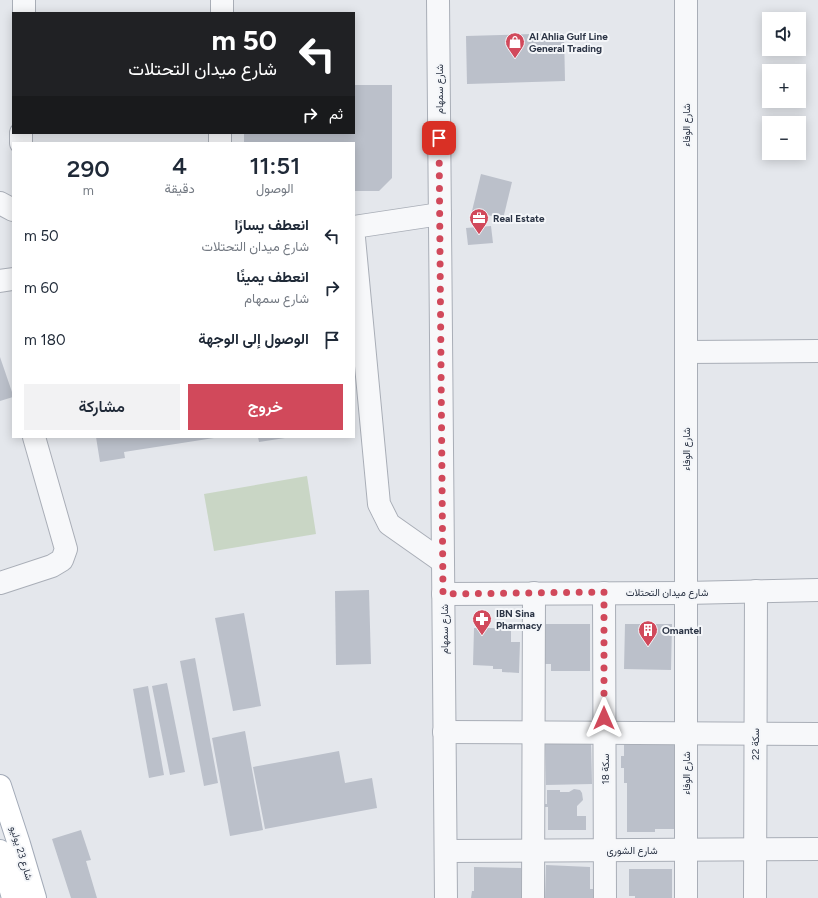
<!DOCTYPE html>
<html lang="ar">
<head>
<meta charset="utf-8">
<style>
  body { margin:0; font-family:Figtree,Vazirmatn,sans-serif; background:#f2f2f3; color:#1f2937; direction:rtl; height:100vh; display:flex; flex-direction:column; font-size:15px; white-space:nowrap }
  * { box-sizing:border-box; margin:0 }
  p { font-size:13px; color:#747a83 }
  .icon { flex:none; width:22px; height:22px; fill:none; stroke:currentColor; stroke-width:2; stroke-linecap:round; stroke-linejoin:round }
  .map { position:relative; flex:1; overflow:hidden; direction:ltr }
  .side { position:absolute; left:12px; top:142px; width:343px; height:296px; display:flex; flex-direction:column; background:#fff; border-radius:0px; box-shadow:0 2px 10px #0003; direction:rtl }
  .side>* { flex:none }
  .guide { position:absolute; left:12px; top:12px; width:343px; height:122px; border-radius:0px; box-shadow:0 2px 10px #0003; direction:rtl; background:#202124; color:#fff; overflow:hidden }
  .tools { position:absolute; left:762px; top:12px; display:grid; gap:8px }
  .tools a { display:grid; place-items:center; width:44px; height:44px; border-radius:0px; background:#fff; box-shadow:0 2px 10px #0003; font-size:20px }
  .pin { position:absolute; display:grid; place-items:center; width:34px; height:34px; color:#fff; margin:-17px; border-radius:8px; box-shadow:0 2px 6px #0006 }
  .me { position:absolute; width:44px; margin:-22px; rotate:0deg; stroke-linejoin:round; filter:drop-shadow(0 0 3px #0008) }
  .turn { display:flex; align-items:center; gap:14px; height:84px; padding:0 12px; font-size:18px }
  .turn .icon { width:52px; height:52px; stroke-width:2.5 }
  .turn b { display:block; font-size:28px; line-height:34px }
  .then { display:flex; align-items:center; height:38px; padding:0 12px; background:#0003; gap:8px; font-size:15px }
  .eta { display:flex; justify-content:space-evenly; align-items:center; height:68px; text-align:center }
  .eta b { font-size:24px; font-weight:600; line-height:28px }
  .action { display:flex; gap:8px; margin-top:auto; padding:8px 12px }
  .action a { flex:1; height:46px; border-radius:0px; background:#d1495b; color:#fff; font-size:16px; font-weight:600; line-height:46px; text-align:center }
  .action a+a { background:#f2f2f3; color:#1f2937 }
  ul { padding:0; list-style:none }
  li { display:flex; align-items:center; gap:12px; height:52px; padding:0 12px }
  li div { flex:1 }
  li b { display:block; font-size:15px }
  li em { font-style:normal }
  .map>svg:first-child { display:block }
  .green { fill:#c9d6c5 }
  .building { fill:#bbc0ca }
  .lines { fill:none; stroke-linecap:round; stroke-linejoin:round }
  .minor-casing { stroke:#a9aeb7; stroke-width:24 }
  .major-casing { stroke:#a3abb8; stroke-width:24 }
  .minor { stroke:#f7f8fa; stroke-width:22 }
  .major { stroke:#fff; stroke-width:22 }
  .route { stroke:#d1495b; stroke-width:7; stroke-dasharray:0 12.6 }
  .labels { text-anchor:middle; stroke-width:4; stroke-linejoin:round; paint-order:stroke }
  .poi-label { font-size:10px; font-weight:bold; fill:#2b3445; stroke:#f4f6f9; text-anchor:start }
  .street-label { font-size:10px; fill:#2b3445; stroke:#f4f6f9 }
</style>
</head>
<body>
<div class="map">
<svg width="818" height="898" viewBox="0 0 818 898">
  <rect width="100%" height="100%" fill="#e4e7ec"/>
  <polygon class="green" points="307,476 316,534 214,551 204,494"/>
  <g class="building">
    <polygon points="564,33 565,81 467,84 466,36"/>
    <polygon points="354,85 392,85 392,178 379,191 354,191 354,143 244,143 244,133 354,133"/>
    <polygon points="481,174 512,182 503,219 472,211"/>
    <polygon points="491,226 493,243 468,245 466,228"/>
    <polygon points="0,357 13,395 13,397 0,401"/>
    <polygon points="96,437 214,437 214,438 124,452 125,458 100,462"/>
    <polygon points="258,437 285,437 285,438 259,442"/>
    <polygon points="369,590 371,664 336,665 335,591"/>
    <polygon points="244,613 261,706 233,711 215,618"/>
    <polygon points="643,622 651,622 651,624 672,624 671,670 624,669 625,624 643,624"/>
    <polygon points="541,624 590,624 590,671 551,671 551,664 540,664"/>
    <polygon points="474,628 511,628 511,642 520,642 519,673 502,672 502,669 493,669 493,666 473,665"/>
    <polygon points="195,658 218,783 204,786 180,661"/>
    <polygon points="167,683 185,772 170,775 152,686"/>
    <polygon points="148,686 164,775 149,778 133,689"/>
    <polygon points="245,731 263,830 230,836 212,738"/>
    <polygon points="545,737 591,740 592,784 546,785"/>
    <polygon points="624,737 674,738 675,829 655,829 655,832 627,832 627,783 624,783 624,768 621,768 621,756 624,756"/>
    <polygon points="339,751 345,783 372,778 377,808 265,829 253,767"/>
    <polygon points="574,789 580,790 582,793 583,800 577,806 577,816 586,816 586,830 548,830 548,807 545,807 545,804 547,804 547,790 560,790 560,792 569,792"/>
    <polygon points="81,830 91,860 86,861 97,898 71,898 52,839"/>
    <polygon points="546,865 590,867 590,889 594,889 594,898 545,898"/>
    <polygon points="474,867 521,868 521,898 471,898 472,891 474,891"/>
    <polygon points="629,869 672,869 672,898 635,898 635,896 629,896"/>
  </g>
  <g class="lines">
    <defs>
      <g id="minor">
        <polyline points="438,0 446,898"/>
        <polyline points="686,0 686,898"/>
        <polyline points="24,13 24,0"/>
        <polyline points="222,13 222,0"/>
        <polyline points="21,143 21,133"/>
        <polyline points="220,143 220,133"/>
        <polyline points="0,203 13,210"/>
        <polyline points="354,227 440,214"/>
        <polyline points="354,238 379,504 389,524 443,562"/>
        <polyline points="0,281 13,279"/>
        <polyline points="686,352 818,351"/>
        <polyline points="0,583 52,566 62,560 66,549 34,437"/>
        <polyline points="604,593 605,898"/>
        <polyline points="443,594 686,593 818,590"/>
        <polyline points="444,732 818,734"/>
        <polyline points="446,851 818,849"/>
        <polyline points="533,898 534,593"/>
        <polyline points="755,898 756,591"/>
      </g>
      <g id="major">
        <polyline points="0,786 19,844 35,898"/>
        <polyline points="0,851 13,898"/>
      </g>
    </defs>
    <use href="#minor" class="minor-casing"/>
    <use href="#major" class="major-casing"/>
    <use href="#minor" class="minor"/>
    <use href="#major" class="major"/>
  </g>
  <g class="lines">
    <polyline class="route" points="439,138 443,594 604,592 604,718"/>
  </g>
  <defs>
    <symbol id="shop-pin" viewBox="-11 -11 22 30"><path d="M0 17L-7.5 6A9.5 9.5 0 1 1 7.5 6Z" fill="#d1495b" stroke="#f4f6f9"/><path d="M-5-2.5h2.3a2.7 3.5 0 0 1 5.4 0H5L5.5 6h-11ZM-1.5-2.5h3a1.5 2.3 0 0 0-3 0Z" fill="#fff"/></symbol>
    <symbol id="office-pin" viewBox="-11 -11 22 30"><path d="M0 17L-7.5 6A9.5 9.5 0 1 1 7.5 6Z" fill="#d1495b" stroke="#f4f6f9"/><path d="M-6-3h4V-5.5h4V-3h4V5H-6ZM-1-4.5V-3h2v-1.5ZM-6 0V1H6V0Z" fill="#fff"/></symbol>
    <symbol id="pharmacy-pin" viewBox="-11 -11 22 30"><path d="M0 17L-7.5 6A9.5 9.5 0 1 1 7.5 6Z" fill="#d1495b" stroke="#f4f6f9"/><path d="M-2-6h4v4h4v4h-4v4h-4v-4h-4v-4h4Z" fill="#fff"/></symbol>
    <symbol id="building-pin" viewBox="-11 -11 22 30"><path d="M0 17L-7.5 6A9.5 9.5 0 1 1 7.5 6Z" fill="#d1495b" stroke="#f4f6f9"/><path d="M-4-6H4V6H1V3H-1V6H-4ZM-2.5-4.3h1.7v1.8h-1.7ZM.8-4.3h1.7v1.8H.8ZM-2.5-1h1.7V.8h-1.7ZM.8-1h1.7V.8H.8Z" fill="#fff"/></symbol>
  </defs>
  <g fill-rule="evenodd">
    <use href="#shop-pin" x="504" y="31" width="22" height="30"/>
    <use href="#office-pin" x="468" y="207" width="22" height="30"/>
    <use href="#pharmacy-pin" x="471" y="608" width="22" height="30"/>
    <use href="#building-pin" x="637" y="619" width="22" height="30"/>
  </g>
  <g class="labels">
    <g class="poi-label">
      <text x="529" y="40">Al Ahlia Gulf Line<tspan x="529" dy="12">General Trading</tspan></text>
      <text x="493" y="222">Real Estate</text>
      <text x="496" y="617">IBN Sina<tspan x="496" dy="12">Pharmacy</tspan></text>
      <text x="662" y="634">Omantel</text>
    </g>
    <g class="street-label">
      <text transform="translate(439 89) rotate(-90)" y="4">شارع سمهام</text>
      <text transform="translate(686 125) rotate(-90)" y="4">شارع الوفاء</text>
      <text transform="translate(686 449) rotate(-90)" y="4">شارع الوفاء</text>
      <text x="667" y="596">شارع ميدان التحتلات</text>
      <text transform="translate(444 629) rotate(-90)" y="4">شارع سمهام</text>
      <text transform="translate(755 744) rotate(-90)" y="4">سكة 22</text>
      <text transform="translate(605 769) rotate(-90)" y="4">سكة 18</text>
      <text transform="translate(686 773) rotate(-90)" y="4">شارع الوفاء</text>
      <text x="632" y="854">شارع الشورى</text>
      <text transform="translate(22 853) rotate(73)" y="4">شارع 23 يوليو</text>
    </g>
  </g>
</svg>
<div class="tools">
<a><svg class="icon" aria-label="sound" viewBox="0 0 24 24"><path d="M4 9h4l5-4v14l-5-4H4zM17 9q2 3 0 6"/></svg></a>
<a>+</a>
<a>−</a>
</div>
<div class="pin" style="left:439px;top:138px;background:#d93025"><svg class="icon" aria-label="arrive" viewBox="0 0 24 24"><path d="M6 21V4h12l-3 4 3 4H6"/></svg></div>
<svg class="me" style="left:604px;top:718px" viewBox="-20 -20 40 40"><path d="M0-17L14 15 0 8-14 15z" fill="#d1495b" stroke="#fff" stroke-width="4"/></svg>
<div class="guide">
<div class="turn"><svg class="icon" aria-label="left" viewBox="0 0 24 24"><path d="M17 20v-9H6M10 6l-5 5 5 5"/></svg><div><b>50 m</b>شارع ميدان التحتلات</div></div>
<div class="then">ثم<svg class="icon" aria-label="right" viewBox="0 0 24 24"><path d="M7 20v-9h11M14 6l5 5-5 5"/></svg></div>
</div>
<section class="side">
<div class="eta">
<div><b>11:51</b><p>الوصول</p></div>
<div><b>4</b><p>دقيقة</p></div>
<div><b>290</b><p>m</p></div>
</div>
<ul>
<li><svg class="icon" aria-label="left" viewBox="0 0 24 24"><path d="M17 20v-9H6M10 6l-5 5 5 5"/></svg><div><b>انعطف يسارًا</b><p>شارع ميدان التحتلات</p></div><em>50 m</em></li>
<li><svg class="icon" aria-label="right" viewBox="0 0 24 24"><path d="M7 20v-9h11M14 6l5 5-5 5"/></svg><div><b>انعطف يمينًا</b><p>شارع سمهام</p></div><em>60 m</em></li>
<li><svg class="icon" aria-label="arrive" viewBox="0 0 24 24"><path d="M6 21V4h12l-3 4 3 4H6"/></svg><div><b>الوصول إلى الوجهة</b></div><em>180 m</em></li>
</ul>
<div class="action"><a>خروج</a><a>مشاركة</a></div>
</section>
</div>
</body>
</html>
